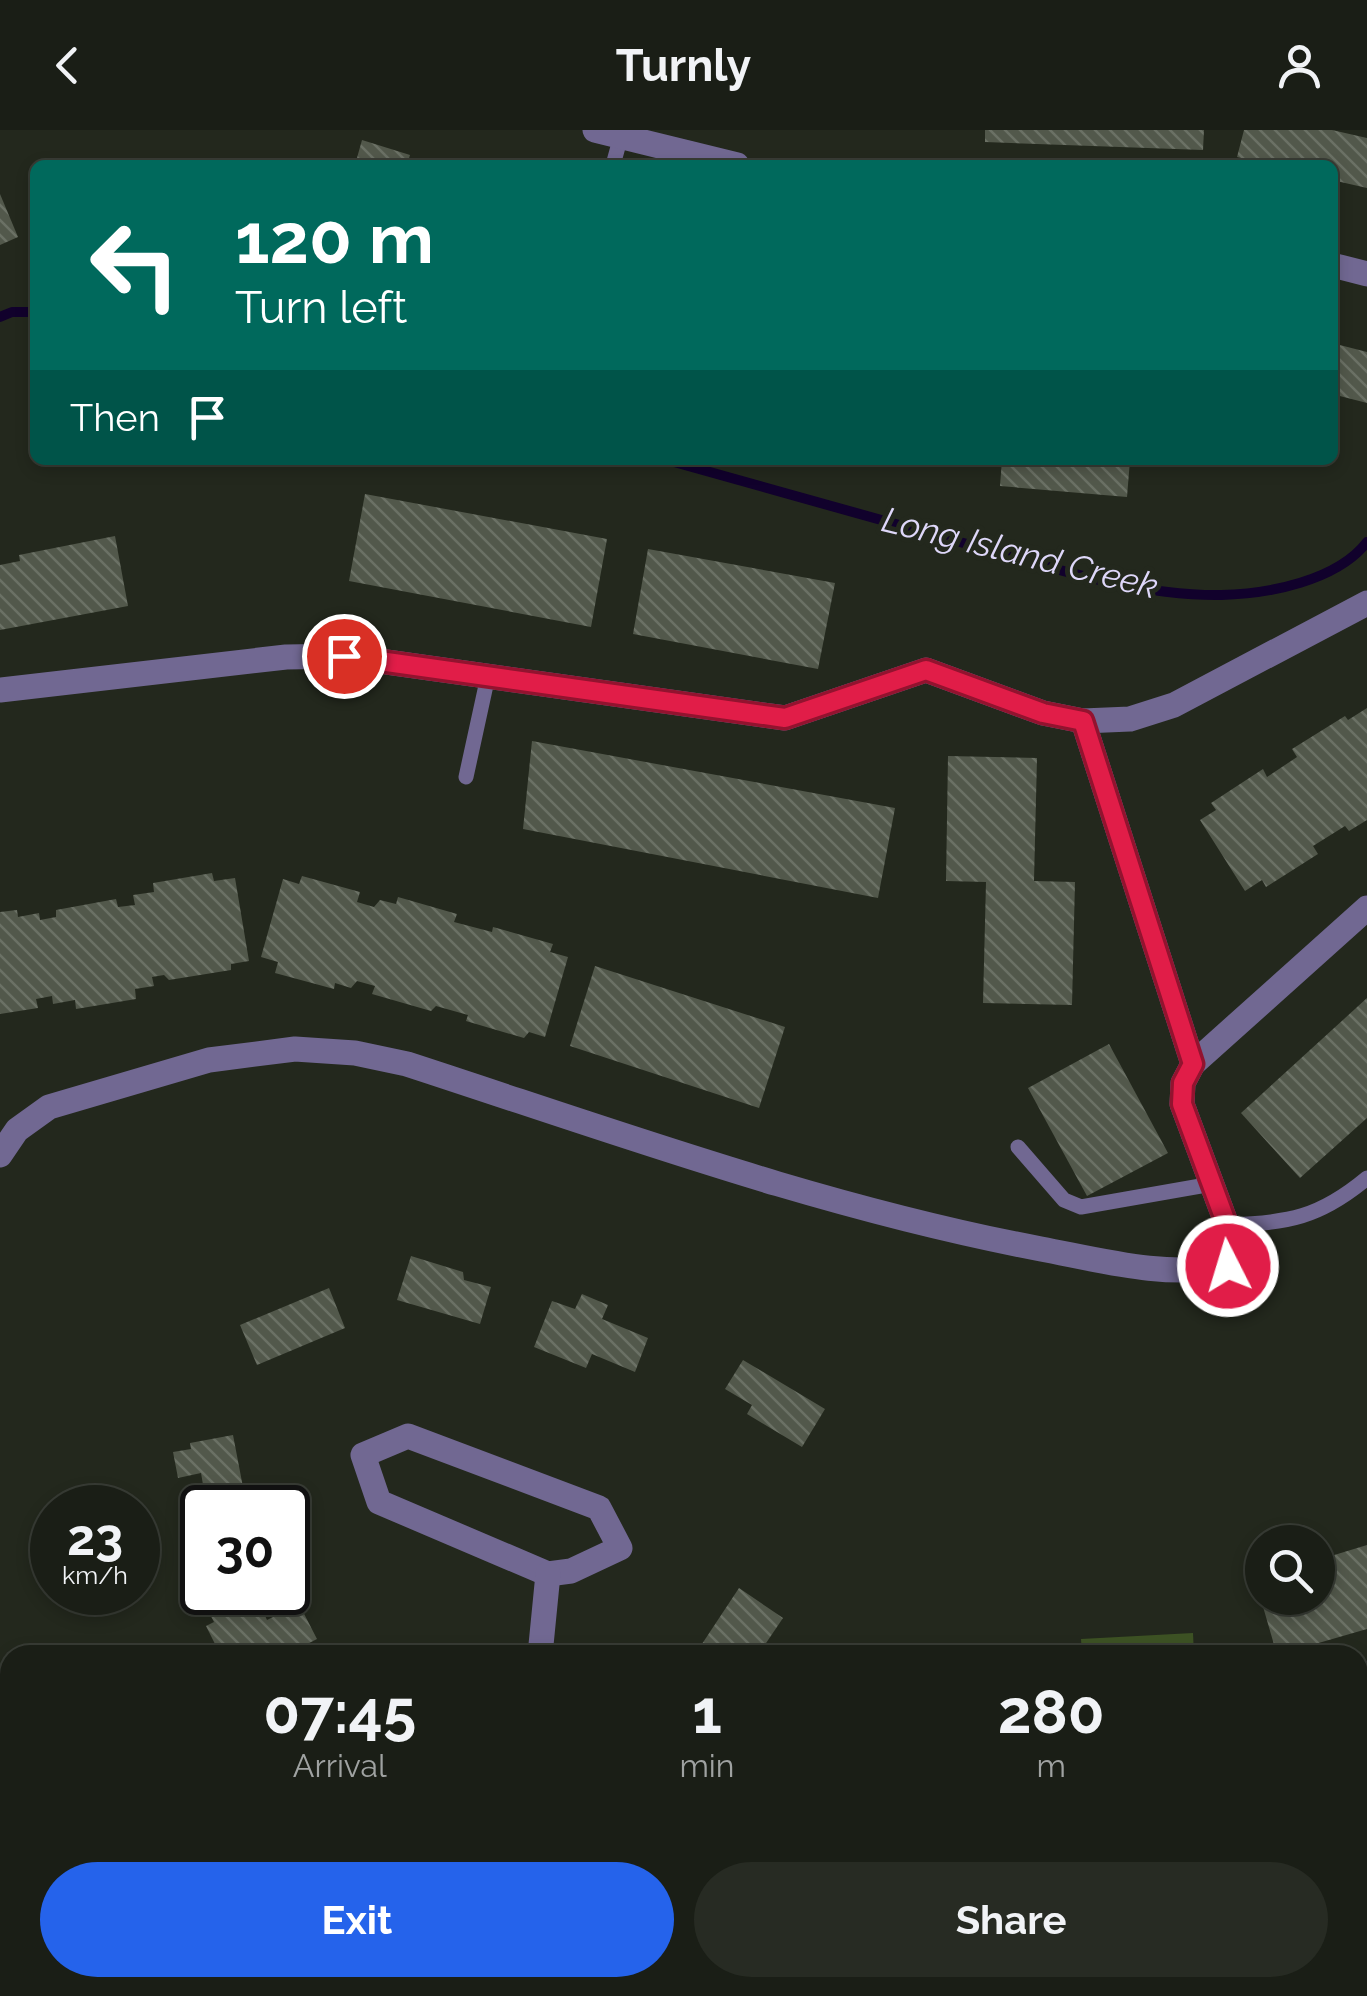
<!DOCTYPE html>
<html lang="en">
<head>
<meta charset="utf-8">
<style>
  body { margin:0; font-family:Raleway,sans-serif; background:#272b23; color:#f1f3f6; height:100vh; display:flex; flex-direction:column; font-size:38px; white-space:nowrap }
  * { box-sizing:border-box; margin:0 }
  p { font-size:32px; color:#9fa2a1 }
  .icon { flex:none; width:55px; height:55px; fill:none; stroke:currentColor; stroke-width:2; stroke-linecap:round; stroke-linejoin:round }
  .map { position:relative; flex:1; overflow:hidden }
  .drawer { position:absolute; left:0px; top:1515px; width:1368px; height:352px; display:flex; flex-direction:column; background:#1a1e16; border-radius:30px 30px 0 0; box-shadow:0 5px 15px #0003,0 0 0 2px #383c35 }
  .drawer>* { flex:none }
  .banner { position:absolute; left:30px; top:30px; width:1308px; height:305px; border-radius:15px; box-shadow:0 5px 15px #0003,0 0 0 2px #383c35; background:#00695c; color:#fff; overflow:hidden }
  .tools { position:absolute; left:1245px; top:1395px; display:grid; gap:20px }
  .tools a { display:grid; place-items:center; width:90px; height:90px; border-radius:50%; background:#1a1e16; box-shadow:0 5px 15px #0003,0 0 0 2px #383c35; font-size:50px }
  .speed { position:absolute; left:30px; top:1355px; display:flex; gap:20px; font-size:50px; font-weight:700; text-align:center }
  .speed>* { display:grid; place-content:center; width:130px; height:130px; border-radius:50%; background:#1a1e16; box-shadow:0 5px 15px #0003,0 0 0 2px #383c35; line-height:1 }
  .speed small { font-size:25px; font-weight:400 }
  .speed .limit { border:5px solid #111; border-radius:15px; background:#fff; color:#111 }
  .pin { position:absolute; display:grid; place-items:center; width:85px; height:85px; color:#fff; margin:-42px; border:5px solid #fff; border-radius:50%; box-shadow:0 2px 10px #0007 }
  .me { position:absolute; width:110px; margin:-55px; rotate:355deg; stroke-linejoin:round; filter:drop-shadow(0 0 8px #0008) }
  .turn { display:flex; align-items:center; gap:35px; height:210px; padding:0 40px; font-size:45px }
  .turn .icon { width:130px; height:130px; stroke-width:2.5 }
  .turn b { display:block; font-size:70px; line-height:85px }
  .then { display:flex; align-items:center; height:95px; padding:0 40px; background:#0003; gap:20px; font-size:38px }
  .eta { display:flex; justify-content:space-evenly; align-items:center; height:170px; text-align:center }
  .eta b { font-size:60px; font-weight:700; line-height:70px }
  .button { display:flex; gap:20px; margin-top:auto; padding:20px 40px }
  .button a { flex:1; height:115px; border-radius:60px; background:#2563eb; color:#fff; font-size:40px; font-weight:700; line-height:115px; text-align:center }
  .button a+a { background:#272b23; color:#f1f3f6 }
  header { display:flex; justify-content:space-between; align-items:center; height:130px; padding:0 40px; background:#1a1e16; font-size:45px; font-weight:700 }
  .map>svg:first-child { display:block }
  .garden { fill:#3d5224 }
  .lines { fill:none; stroke-linecap:round; stroke-linejoin:round }
  .stream { stroke:#11012c; stroke-width:10 }
  .building { fill:url(#building-back-hatch) }
  .lane { stroke:#716892; stroke-width:15 }
  .street { stroke:#716892; stroke-width:25 }
  .route-casing { stroke:#92132f; stroke-width:25 }
  .route { stroke:#e11d48; stroke-width:18 }
  .labels { text-anchor:middle; stroke-width:10; stroke-linejoin:round; paint-order:stroke }
  .water-label { font-size:35px; font-style:italic; fill:#ded7f9; stroke:#23281d }
</style>
</head>
<body>
<header><svg class="icon" aria-label="back" viewBox="0 0 24 24"><path d="M15 5l-7 7 7 7"/></svg>Turnly<svg class="icon" aria-label="person" viewBox="0 0 24 24"><circle cx="12" cy="8" r="4"/><path d="M4 21q1-7 8-7t8 7"/></svg></header>
<div class="map">
<svg width="1367" height="1866" viewBox="0 0 1367 1866">
  <defs>
    <pattern id="building-back-hatch" width="6" height="6" patternUnits="userSpaceOnUse" patternTransform="scale(2.5)"><rect width="6" height="6" fill="#52584b"/><path d="M-1 5l2 2M0 0l6 6M5-1l2 2" fill="none" stroke="#6b7165"/></pattern>
  </defs>
  <rect width="100%" height="100%" fill="#23281d"/>
  <polygon class="garden" points="1193,1503 1194,1525 1082,1525 1081,1509"/>
  <g class="lines">
    <g class="stream">
      <polyline points="0,187 12,182 35,182"/>
      <path d="M667 330C767 358 867 386 967 414 1048 437 1137 466 1221 465 1268 464 1337 451 1367 412"/>
    </g>
  </g>
  <g class="building">
    <polygon points="985,0 1204,0 1203,20 985,12"/>
    <polygon points="1244,0 1332,0 1367,8 1367,58 1332,50 1332,35 1270,35 1237,27"/>
    <polygon points="362,10 410,25 407,35 355,35"/>
    <polygon points="0,64 18,107 0,115"/>
    <polygon points="1332,213 1367,222 1367,273 1332,264"/>
    <polygon points="1002,330 1130,330 1127,367 1000,356"/>
    <polygon points="365,364 607,409 591,497 349,451"/>
    <polygon points="115,406 128,476 0,500 0,435 20,431 19,425"/>
    <polygon points="648,419 835,453 818,539 633,504"/>
    <polygon points="1367,578 1367,690 1349,701 1345,696 1313,716 1318,724 1266,757 1262,750 1245,761 1200,690 1216,680 1211,673 1263,639 1267,647 1297,627 1292,619 1345,586 1348,590"/>
    <polygon points="532,611 895,678 878,768 523,699"/>
    <polygon points="948,626 1037,628 1034,751 1075,752 1072,875 983,873 986,752 946,751"/>
    <polygon points="212,743 214,751 235,748 249,831 231,834 231,840 169,850 164,845 152,847 154,856 135,859 136,869 76,879 75,870 53,874 52,866 36,869 38,878 0,884 0,782 17,780 18,787 39,783 40,790 56,787 56,780 116,769 118,777 135,775 133,765 154,762 153,753"/>
    <polygon points="302,746 360,762 357,772 374,777 380,770 396,774 398,767 457,784 454,792 492,802 493,797 553,814 550,822 568,827 545,907 529,902 524,908 466,891 468,885 436,876 431,881 372,864 375,856 357,851 351,858 335,853 334,859 275,843 278,832 261,827 283,749 299,754"/>
    <polygon points="595,836 785,897 759,978 570,916"/>
    <polygon points="1367,868 1367,988 1300,1048 1241,983"/>
    <polygon points="1109,914 1168,1023 1087,1066 1028,958"/>
    <polygon points="411,1126 463,1142 464,1150 491,1157 480,1194 397,1170"/>
    <polygon points="329,1158 345,1198 257,1235 240,1195"/>
    <polygon points="582,1164 608,1175 602,1189 648,1208 635,1242 592,1224 586,1238 534,1217 552,1171 575,1179"/>
    <polygon points="743,1230 825,1279 802,1317 747,1284 752,1275 725,1259"/>
    <polygon points="233,1305 247,1378 207,1378 201,1343 178,1348 173,1322 191,1319 190,1313"/>
    <polygon points="1367,1415 1367,1499 1277,1525 1255,1449 1262,1447 1262,1468 1318,1468 1318,1430"/>
    <polygon points="202,1452 202,1462 254,1462 267,1490 299,1474 317,1509 286,1525 233,1525 229,1517 219,1522 206,1496 214,1492 195,1456"/>
    <polygon points="739,1458 783,1488 758,1525 705,1525 698,1520"/>
    <polygon points="1358,1702 1367,1702 1367,1773 1358,1772"/>
    <polygon points="0,1759 10,1773 10,1813 0,1820"/>
    <polygon points="13,1858 92,1858 100,1866 20,1866"/>
    <polygon points="405,1858 456,1858 458,1865 479,1858 481,1866 407,1866"/>
  </g>
  <g class="lines">
    <g class="lane">
      <polyline points="613,35 621,6"/>
      <polyline points="466,647 488,546"/>
      <polyline points="1018,1017 1064,1070 1081,1077 1212,1054"/>
      <path d="M1227 1095C1288 1093 1319 1088 1367 1048"/>
    </g>
    <g class="street">
      <polyline points="595,0 737,35"/>
      <polyline points="1332,135 1367,144"/>
      <polyline points="0,560 286,527 344,526 785,588 926,540 1043,583 1083,591 1130,589 1174,575 1367,473"/>
      <polyline points="1193,934 1367,778"/>
      <path d="M0 1025 17 1000 49 977 209 930 295 919 355 923 407 934C616 1002 824 1078 1041 1119 1104 1131 1165 1148 1228 1136L1227 1095 1182 974 1183 953 1193 934 1083 591"/>
      <polygon points="408,1306 599,1378 620,1418 571,1441 548,1444 379,1372 363,1325"/>
      <polyline points="540,1525 548,1444"/>
      <polyline points="1358,1547 1367,1544"/>
      <polyline points="1358,1587 1367,1595"/>
      <polyline points="1358,1829 1367,1829"/>
      <polyline points="602,1858 605,1866"/>
      <polyline points="1305,1866 1306,1858"/>
    </g>
  </g>
  <g class="lines">
    <defs>
      <polyline id="route" points="344,526 785,588 926,540 1043,583 1083,591 1193,934 1183,953 1182,974 1227,1095 1228,1136"/>
    </defs>
    <use href="#route" class="route-casing"/>
    <use href="#route" class="route"/>
  </g>
  <g class="labels">
    <g class="water-label">
      <text transform="translate(1020 423) rotate(14)" y="12">Long Island Creek</text>
    </g>
  </g>
</svg>
<div class="tools">
<a><svg class="icon" aria-label="search" viewBox="0 0 24 24"><circle cx="10" cy="10" r="6"/><path d="M15 15l6 6"/></svg></a>
</div>
<div class="speed"><div>23<small>km/h</small></div><div class="limit">30</div></div>
<div class="pin" style="left:344px;top:526px;background:#d93025"><svg class="icon" aria-label="arrive" viewBox="0 0 24 24"><path d="M6 21V4h12l-3 4 3 4H6"/></svg></div>
<svg class="me" style="left:1228px;top:1136px" viewBox="-20 -20 40 40"><circle r="17" fill="#e11d48" stroke="#fff" stroke-width="3"/><path d="M0-11L8 9 0 5-8 9z" fill="#fff"/></svg>
<div class="banner">
<div class="turn"><svg class="icon" aria-label="left" viewBox="0 0 24 24"><path d="M17 20v-9H6M10 6l-5 5 5 5"/></svg><div><b>120 m</b>Turn left</div></div>
<div class="then">Then<svg class="icon" aria-label="arrive" viewBox="0 0 24 24"><path d="M6 21V4h12l-3 4 3 4H6"/></svg></div>
</div>
<section class="drawer">
<div class="eta">
<div><b>07:45</b><p>Arrival</p></div>
<div><b>1</b><p>min</p></div>
<div><b>280</b><p>m</p></div>
</div>
<div class="button"><a>Exit</a><a>Share</a></div>
</section>
</div>
</body>
</html>
